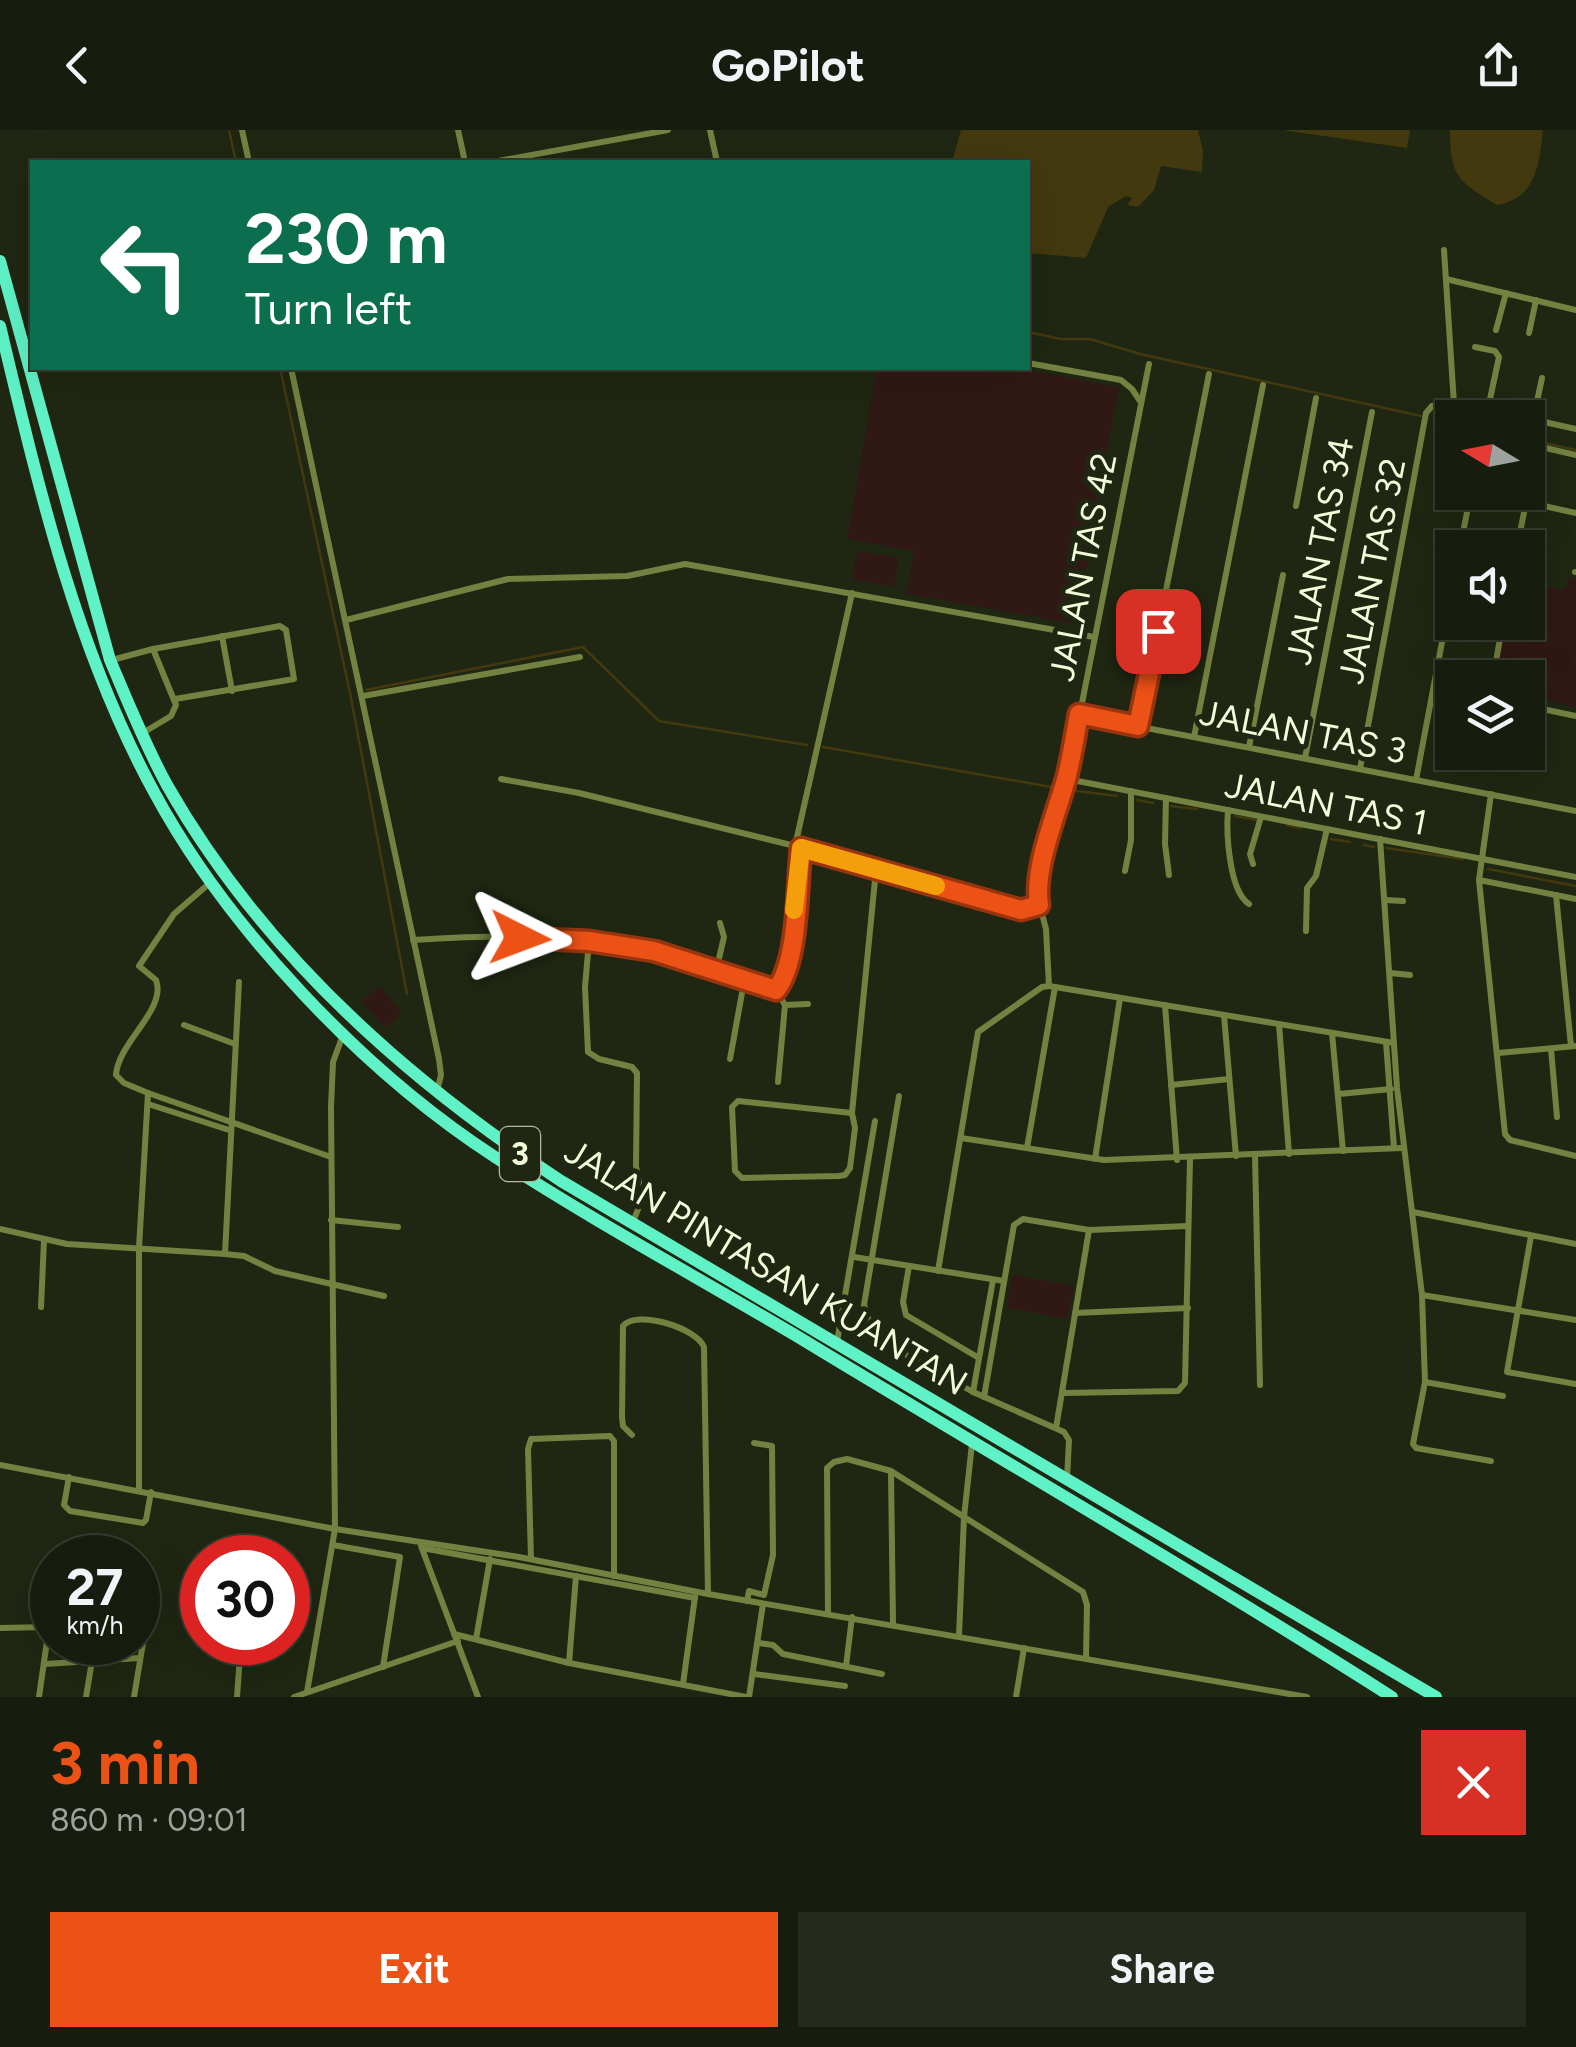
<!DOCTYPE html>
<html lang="en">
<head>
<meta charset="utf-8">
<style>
  body { margin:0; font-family:Figtree,sans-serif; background:#242a1c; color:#f1f3f6; height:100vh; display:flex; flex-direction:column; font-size:38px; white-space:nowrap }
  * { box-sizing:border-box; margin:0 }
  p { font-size:32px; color:#9ea29e }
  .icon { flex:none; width:55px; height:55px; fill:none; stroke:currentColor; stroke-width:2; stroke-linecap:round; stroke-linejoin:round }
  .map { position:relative; height:1567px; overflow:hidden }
  .drawer { display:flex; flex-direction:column; background:#171d0e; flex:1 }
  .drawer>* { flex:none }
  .banner { position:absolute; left:30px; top:30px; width:1000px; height:210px; border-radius:0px; box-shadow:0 10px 40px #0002,0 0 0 2px #363b2e; background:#0b6e4f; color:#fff; overflow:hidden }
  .needle { width:65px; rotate:280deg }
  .tools { position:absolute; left:1435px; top:270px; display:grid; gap:20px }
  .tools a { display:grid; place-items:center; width:110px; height:110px; border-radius:0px; background:#171d0e; box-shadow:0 10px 40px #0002,0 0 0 2px #363b2e; font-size:50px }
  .speed { position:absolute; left:30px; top:1405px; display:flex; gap:20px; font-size:50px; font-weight:700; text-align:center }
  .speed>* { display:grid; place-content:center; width:130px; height:130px; border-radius:50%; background:#171d0e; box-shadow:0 10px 40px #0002,0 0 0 2px #363b2e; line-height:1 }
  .speed small { font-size:25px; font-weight:400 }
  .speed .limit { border:15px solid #d22; background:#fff; color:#111 }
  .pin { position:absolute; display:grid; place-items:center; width:85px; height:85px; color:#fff; margin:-42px; border-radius:20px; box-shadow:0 5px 15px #0006 }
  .me { position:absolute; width:110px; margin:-55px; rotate:93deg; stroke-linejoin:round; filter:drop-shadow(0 0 8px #0008) }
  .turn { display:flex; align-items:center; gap:35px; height:210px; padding:0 50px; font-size:45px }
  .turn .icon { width:130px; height:130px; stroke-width:2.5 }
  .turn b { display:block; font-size:70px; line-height:85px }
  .round { display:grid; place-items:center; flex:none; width:105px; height:105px; border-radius:0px; background:#242a1c }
  .overview { display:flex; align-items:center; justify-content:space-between; height:170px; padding:0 50px }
  h1 { font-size:60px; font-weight:700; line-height:75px; color:#ec5116 }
  .cta { display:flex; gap:20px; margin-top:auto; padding:20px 50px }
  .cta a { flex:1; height:115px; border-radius:0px; background:#ec5116; color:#fff; font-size:40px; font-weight:700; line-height:115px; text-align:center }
  .cta a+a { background:#242a1c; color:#f1f3f6 }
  header { display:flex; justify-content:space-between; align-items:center; height:130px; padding:0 50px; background:#171d0e; font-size:45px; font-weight:700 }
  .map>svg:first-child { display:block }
  .green { fill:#301915 }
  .water { fill:#43390f }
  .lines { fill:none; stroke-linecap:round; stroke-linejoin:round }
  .stream { stroke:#43390f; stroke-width:2.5 }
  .street { stroke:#748241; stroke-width:6 }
  .highway { stroke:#5ff2c6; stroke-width:12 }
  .route-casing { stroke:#99350e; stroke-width:25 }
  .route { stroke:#ec5116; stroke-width:18 }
  .slow { stroke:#f59e0b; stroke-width:18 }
  .labels { text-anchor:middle; stroke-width:10; stroke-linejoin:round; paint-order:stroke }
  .shield { fill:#1f2712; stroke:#b3bc9e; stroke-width:2.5 }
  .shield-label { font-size:32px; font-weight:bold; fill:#f2fcda }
  .street-label { font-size:35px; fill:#f2fcda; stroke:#1f2712 }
</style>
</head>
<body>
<header><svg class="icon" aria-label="back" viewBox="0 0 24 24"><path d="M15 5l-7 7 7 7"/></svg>GoPilot<svg class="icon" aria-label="share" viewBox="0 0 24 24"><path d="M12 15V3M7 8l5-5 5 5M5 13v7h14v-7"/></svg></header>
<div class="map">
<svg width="1576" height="1567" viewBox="0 0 1576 1567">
  <rect width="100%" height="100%" fill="#1f2712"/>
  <g class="green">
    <polygon points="877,238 1014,238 1119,257 1076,494 907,464 914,421 847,409"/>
    <polygon points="857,421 899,428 894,457 852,449"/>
    <polygon points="1569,447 1576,448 1576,577 1528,567 1528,548 1494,548 1505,493 1528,492 1528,452 1562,460 1568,454"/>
    <polygon points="379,856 402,883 385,898 362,871"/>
    <polygon points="1012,1145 1074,1156 1068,1189 1007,1178"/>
  </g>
  <g class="water">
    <polygon points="961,0 1198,0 1203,21 1202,42 1161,36 1154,60 1138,77 1127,75 1132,68 1126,66 1108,77 1086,128 1028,123 1028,32 952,32"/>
    <polygon points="1282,0 1410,0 1407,18"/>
    <path d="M1450 0H1543C1539 34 1537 68 1497 75 1458 51 1450 47 1450 0Z"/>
  </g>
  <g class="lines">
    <g class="stream">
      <polyline points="229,0 236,32"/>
      <polyline points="1028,202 1061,209 1090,209 1140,224 1421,286"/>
      <polyline points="280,238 350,563 407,864"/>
      <polyline points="1434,288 1452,293"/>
      <polyline points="1528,310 1530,310"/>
      <polyline points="1544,313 1576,320"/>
      <polyline points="366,560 583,517 659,591 807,615"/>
      <polyline points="823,617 1057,658"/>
      <polyline points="1069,660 1117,666"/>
      <polyline points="1137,670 1153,673"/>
      <polyline points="1171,676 1197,679"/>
      <polyline points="1235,686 1257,690"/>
      <polyline points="1287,695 1301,698"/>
      <polyline points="1331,709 1350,712"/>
      <polyline points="1364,715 1374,717"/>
      <polyline points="1386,718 1463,729"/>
      <polyline points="1488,739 1576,756"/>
    </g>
    <g class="street">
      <polyline points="242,0 249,32"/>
      <polyline points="458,0 465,32"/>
      <polyline points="710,0 717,32"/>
      <polyline points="493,32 668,0"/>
      <polyline points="1444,120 1454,274"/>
      <polyline points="1446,149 1576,180"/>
      <polyline points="1496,200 1506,163"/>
      <polyline points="1529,203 1536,170"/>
      <polyline points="1475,217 1495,221 1499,227 1486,288"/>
      <polyline points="1028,233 1121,250 1132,259 1140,271"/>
      <polyline points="291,238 439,929 441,945 437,961"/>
      <polyline points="1528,289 1540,291 1537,316 1576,325"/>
      <polyline points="1533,290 1542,248"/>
      <polyline points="1540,291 1576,299"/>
      <polyline points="1526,372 1576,383"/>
      <polyline points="1296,376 1316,268"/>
      <polyline points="1460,418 1471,362"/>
      <polyline points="1517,418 1537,316"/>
      <polyline points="1575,442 1576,442"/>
      <polyline points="346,490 508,449 627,446 685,434 1094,507"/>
      <polyline points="222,506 232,561"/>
      <polyline points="112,530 153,519 280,496 286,500 294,549 175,569"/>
      <polyline points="1493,548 1503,492"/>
      <polyline points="1434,557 1452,561"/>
      <polyline points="363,566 580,527"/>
      <polyline points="1528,576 1576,586"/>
      <polyline points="1079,585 1576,681"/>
      <polyline points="1139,596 1209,244"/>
      <polyline points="141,604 171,586 176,575 153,519"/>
      <polyline points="1194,607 1263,255"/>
      <polyline points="1249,617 1283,445"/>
      <polyline points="1305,628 1372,282"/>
      <polyline points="1360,639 1426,283 1432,276 1454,274 1522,288"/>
      <polyline points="501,649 579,663 795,716 1021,780 1039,775"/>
      <polyline points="1067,649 1576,747"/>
      <polyline points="1416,650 1452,459"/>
      <polyline points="1491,664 1479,750 1505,1004 1510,1010 1576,1026"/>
      <polyline points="1166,668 1165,714 1169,745"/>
      <path d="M1228 680C1226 703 1229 761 1249 774"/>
      <polyline points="1380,709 1397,958 1422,1165 1425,1252 1413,1314 1416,1318 1491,1331"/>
      <polyline points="795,716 852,463"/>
      <polyline points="1253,734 1250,724 1261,687"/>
      <polyline points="1125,741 1131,710 1131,661"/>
      <polyline points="1479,750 1576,769"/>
      <path d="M211 752 174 784 139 836 156 850C167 880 118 912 116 945L124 953 148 963 331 1027"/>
      <polyline points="1556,765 1571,916"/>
      <polyline points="1385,770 1403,771"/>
      <polyline points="1306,801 1307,758 1316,746 1327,699"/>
      <path d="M413 810C494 805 579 803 659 822 699 832 736 850 776 860"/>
      <polyline points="589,811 585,857 588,922 599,929 632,937 637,943 636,1036 642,1069 633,1092"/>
      <polyline points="716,841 724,807 720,793"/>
      <polyline points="1390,843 1410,845"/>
      <polyline points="1049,856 1046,799 1037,765 1039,752 1059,666 1067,649 1149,234"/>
      <polyline points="1049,856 1394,913"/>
      <polyline points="785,875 808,874"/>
      <polyline points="1165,875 1177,1030"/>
      <polyline points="1224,885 1236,1026"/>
      <polyline points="1279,894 1289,1024"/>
      <polyline points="184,895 235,914"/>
      <polyline points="1332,903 1343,1021"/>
      <polyline points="1386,912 1394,1018"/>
      <polyline points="1551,919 1557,987"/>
      <polyline points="1498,923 1576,916"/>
      <polyline points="730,929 744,852"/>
      <path d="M778 952 785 875 776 860C799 831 797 756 801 718"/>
      <polyline points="1171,955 1229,949"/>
      <polyline points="1339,964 1391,959"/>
      <polyline points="899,966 864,1175 874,1207 973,1262 1064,1302 1069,1310 1067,1349"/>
      <polyline points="148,974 229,1000"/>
      <polyline points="961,1008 1104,1030 1402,1018"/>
      <polyline points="1027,1018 1055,857"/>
      <polyline points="1255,1025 1260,1255"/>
      <polyline points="1095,1029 1120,868"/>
      <polyline points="850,1038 845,1045 839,1046 742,1048 735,1041 732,977 738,971 852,983"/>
      <polyline points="850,1038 855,998 852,983 876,740"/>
      <polyline points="1413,1082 1576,1114"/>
      <polyline points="331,1090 398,1097"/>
      <polyline points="0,1099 67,1114 225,1124 239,852"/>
      <polyline points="1531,1106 1507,1242 1576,1254"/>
      <polyline points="225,1124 244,1126 275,1141 384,1166"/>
      <polyline points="854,1127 1004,1151"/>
      <polyline points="909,1136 903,1172 906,1185 979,1228"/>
      <polyline points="938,1141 978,902 1042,857 1049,856"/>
      <polyline points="1422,1165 1576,1190"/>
      <polyline points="41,1177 44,1111"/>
      <polyline points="1075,1183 1188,1178"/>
      <polyline points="837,1212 875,991"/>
      <polyline points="1425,1252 1503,1266"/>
      <polyline points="973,1262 993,1150"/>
      <polyline points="1062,1263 1178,1261 1185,1253 1190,1029"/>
      <polyline points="984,1267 1014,1095 1023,1089 1089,1100 1188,1096"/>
      <polyline points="1056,1298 1089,1100"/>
      <path d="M632 1305 623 1296 622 1287 623 1196C636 1179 697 1198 704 1217L708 1464"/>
      <polyline points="0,1335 335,1399 519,1427 708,1464 1307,1567"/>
      <polyline points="891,1342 893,1494"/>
      <polyline points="69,1347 64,1375 70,1381 143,1393 146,1390 151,1362"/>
      <polyline points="139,1360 139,1118 148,963"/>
      <polyline points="333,1415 400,1427 383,1537"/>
      <polyline points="421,1416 478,1567"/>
      <polyline points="422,1418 695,1468"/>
      <polyline points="531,1429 528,1319 531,1309 610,1306 614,1311 614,1446"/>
      <polyline points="747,1471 749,1461 764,1465 773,1425 772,1316 754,1313"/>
      <polyline points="828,1483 827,1338 834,1332 847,1329 891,1341 1083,1462 1087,1475 1086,1528"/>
      <polyline points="0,1498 49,1497 39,1567"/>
      <polyline points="454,1504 569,1533 746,1567"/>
      <polyline points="959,1506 964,1387 972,1314"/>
      <polyline points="476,1509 490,1429"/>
      <polyline points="758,1513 773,1515 783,1524 882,1544"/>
      <polyline points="569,1533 576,1446"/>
      <polyline points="45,1534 140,1528"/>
      <polyline points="846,1536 852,1487"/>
      <polyline points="754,1544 845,1556"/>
      <polyline points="683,1554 695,1467"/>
      <polyline points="307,1562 335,1399 331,977 333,932 343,905"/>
      <polyline points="86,1567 92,1531"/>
      <polyline points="134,1567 145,1501 138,1494"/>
      <polyline points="237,1567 241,1512"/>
      <polyline points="294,1567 458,1511"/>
      <polyline points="749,1567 763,1474"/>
      <polyline points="1016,1567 1024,1518"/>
    </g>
    <g class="highway">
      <path d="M0 131 110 530C128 572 145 615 167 655 260 819 405 949 561 1051L1436 1567"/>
      <path d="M0 196C38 355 75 517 154 662 228 799 364 942 495 1027 592 1090 695 1146 795 1205 994 1326 1196 1442 1392 1567"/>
    </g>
  </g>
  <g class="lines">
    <defs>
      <path id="route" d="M520 808 589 811 654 821 776 860C799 831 797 756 801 718L1021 780 1039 775C1033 738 1057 683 1067 646 1072 626 1075 605 1079 584L1138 596 1158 501"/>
    </defs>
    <use href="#route" class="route-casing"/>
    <use href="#route" class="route"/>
    <polyline class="slow" points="794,780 801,718 936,756"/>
  </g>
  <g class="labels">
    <rect class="shield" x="500" y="997" width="40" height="54" rx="8"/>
    <g class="shield-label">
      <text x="520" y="1035">3</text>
    </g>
    <g class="street-label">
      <text transform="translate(1320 421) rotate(-79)" y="12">JALAN TAS 34</text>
      <text transform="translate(1083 437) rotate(-79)" y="12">JALAN TAS 42</text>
      <text transform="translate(1372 441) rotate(-79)" y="12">JALAN TAS 32</text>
      <text transform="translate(1303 602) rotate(11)" y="12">JALAN TAS 3</text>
      <text transform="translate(1326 674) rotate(11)" y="12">JALAN TAS 1</text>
      <text transform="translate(766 1137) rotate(31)" y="12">JALAN PINTASAN KUANTAN</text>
    </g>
  </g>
</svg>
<div class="tools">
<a><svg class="needle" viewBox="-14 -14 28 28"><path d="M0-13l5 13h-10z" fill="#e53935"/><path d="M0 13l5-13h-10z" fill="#9ea29e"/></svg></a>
<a><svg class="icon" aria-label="sound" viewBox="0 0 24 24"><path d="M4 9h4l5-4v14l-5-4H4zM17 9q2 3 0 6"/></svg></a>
<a><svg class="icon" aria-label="layers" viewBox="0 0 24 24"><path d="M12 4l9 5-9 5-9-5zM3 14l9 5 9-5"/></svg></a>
</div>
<div class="speed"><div>27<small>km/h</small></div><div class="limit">30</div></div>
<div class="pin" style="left:1158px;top:501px;background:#d93025"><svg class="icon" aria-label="arrive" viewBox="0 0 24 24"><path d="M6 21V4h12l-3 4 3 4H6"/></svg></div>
<svg class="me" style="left:520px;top:808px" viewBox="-20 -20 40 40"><path d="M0-17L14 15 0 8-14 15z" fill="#ec5116" stroke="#fff" stroke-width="4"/></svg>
<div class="banner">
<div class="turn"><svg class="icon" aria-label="left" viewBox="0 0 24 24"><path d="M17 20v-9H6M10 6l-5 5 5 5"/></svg><div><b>230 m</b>Turn left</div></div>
</div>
</div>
<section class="drawer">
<div class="overview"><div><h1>3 min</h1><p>860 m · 09:01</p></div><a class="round" style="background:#d93025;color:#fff"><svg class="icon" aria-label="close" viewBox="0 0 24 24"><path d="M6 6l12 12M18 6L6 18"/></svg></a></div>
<div class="cta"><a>Exit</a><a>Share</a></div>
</section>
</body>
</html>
